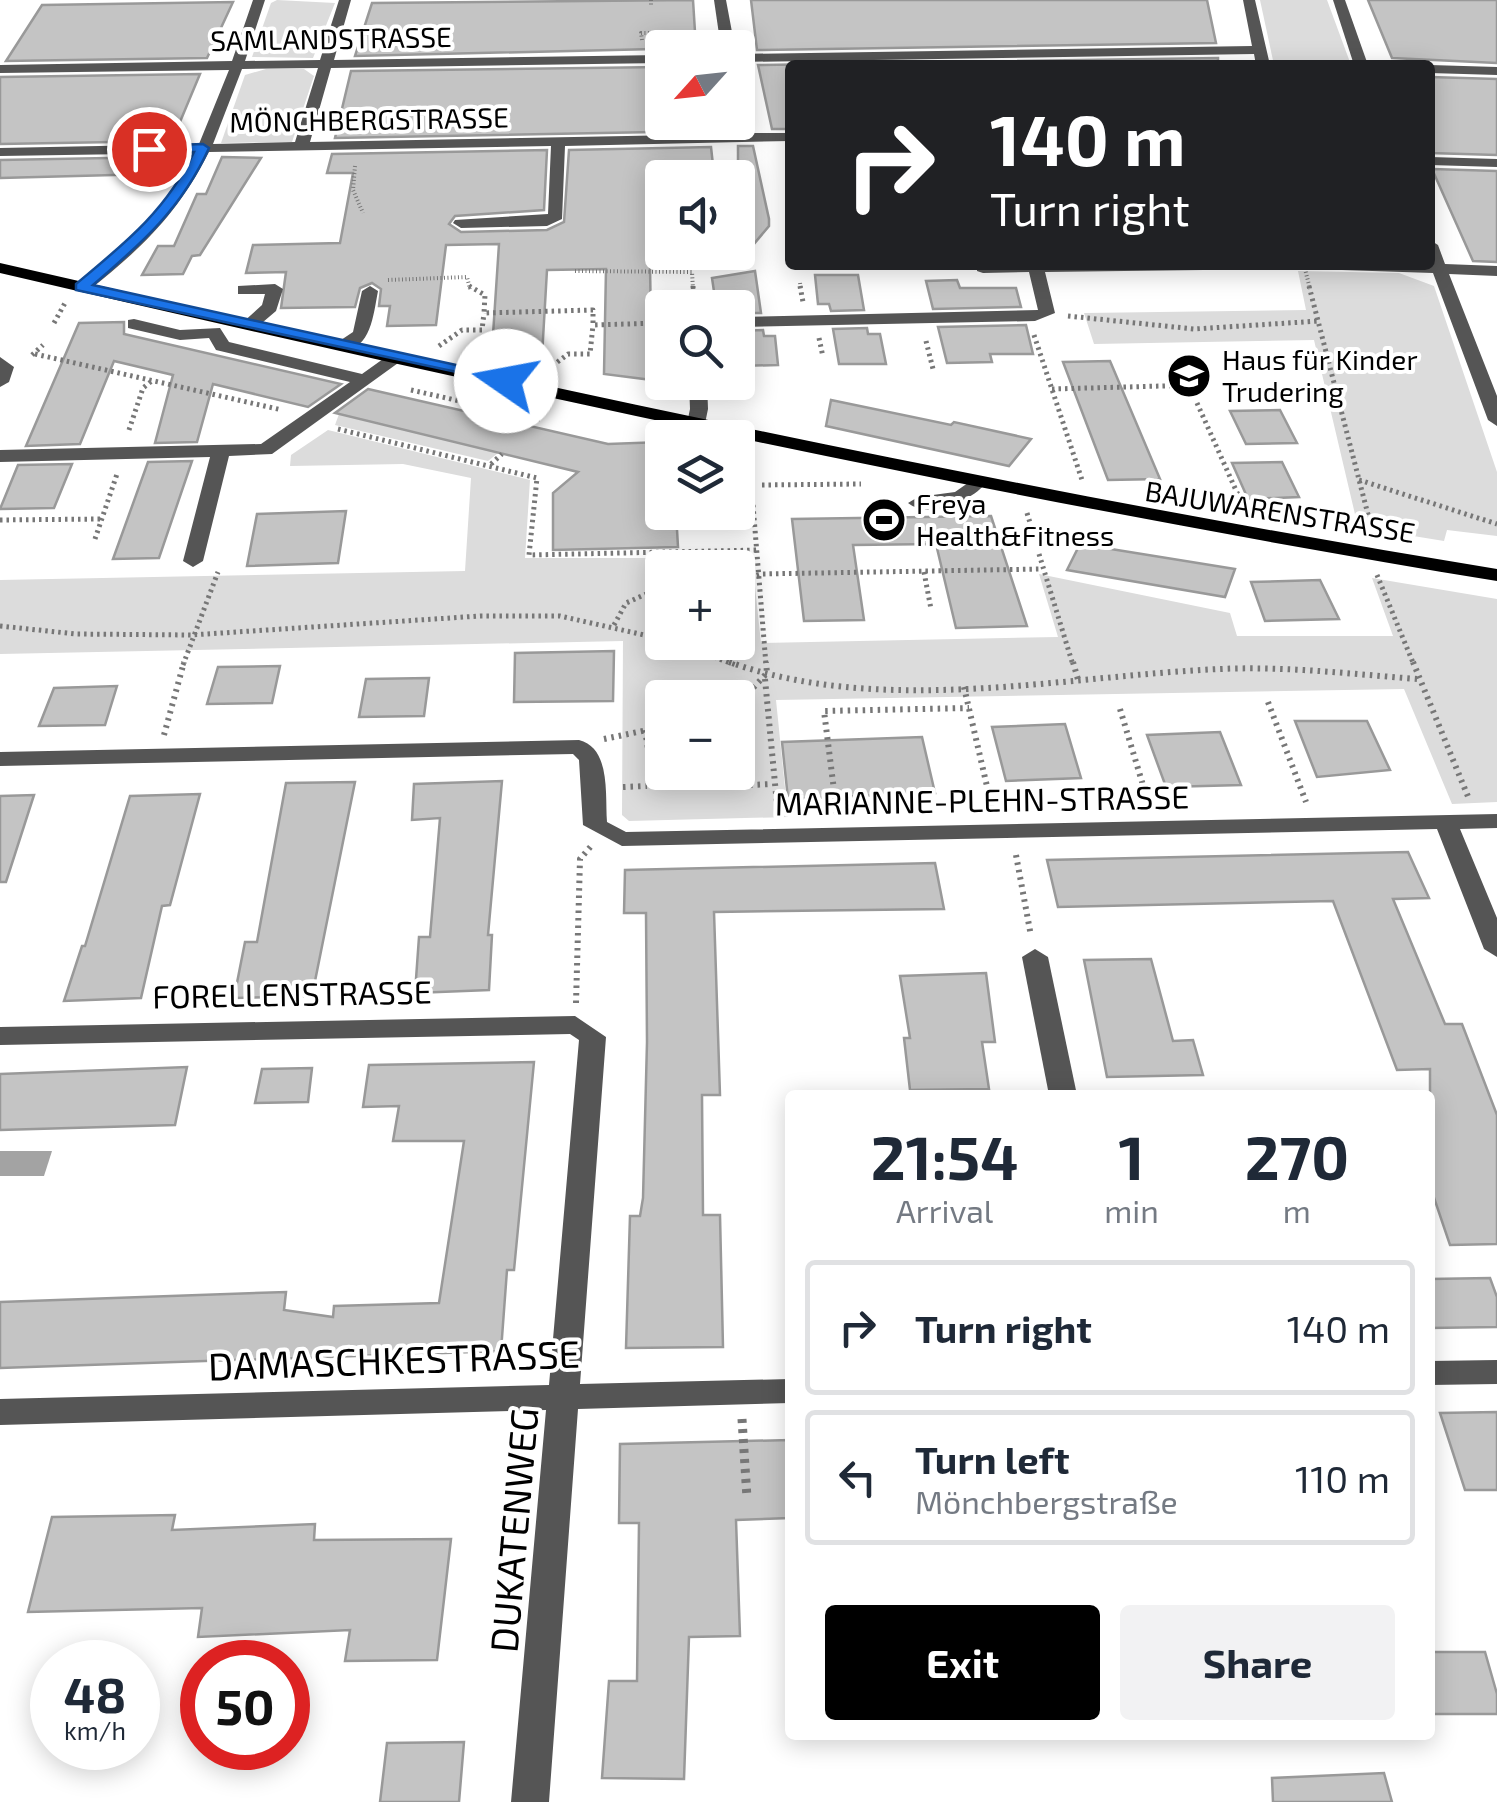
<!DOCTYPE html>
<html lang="en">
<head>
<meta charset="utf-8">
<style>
  body { margin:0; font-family:"Exo 2",sans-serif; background:#f2f2f3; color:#1f2937; height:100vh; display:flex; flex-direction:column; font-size:38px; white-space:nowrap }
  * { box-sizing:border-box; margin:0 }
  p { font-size:32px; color:#747a83 }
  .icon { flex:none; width:55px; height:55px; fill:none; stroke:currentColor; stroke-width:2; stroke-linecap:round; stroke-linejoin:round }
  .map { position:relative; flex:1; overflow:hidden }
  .side { position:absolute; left:785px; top:1090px; width:650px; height:650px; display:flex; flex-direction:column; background:#fff; border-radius:10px; box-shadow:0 5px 25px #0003 }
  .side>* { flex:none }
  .hud { position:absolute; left:785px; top:60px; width:650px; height:210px; border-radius:10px; box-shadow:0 5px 25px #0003; background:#202124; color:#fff; overflow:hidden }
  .needle { width:65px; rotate:243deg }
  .controls { position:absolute; left:645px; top:30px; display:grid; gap:20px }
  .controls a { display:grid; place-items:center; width:110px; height:110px; border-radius:10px; background:#fff; box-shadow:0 5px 25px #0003; font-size:50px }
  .speed { position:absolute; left:30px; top:1640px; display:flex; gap:20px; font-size:50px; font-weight:700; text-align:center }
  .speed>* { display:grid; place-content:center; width:130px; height:130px; border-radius:50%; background:#fff; box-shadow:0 5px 25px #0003; line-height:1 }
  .speed small { font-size:25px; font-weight:400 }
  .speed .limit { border:15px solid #d22; background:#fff; color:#111 }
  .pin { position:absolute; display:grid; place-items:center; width:85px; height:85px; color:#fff; margin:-42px; border:5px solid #fff; border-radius:50%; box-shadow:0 2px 10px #0007 }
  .me { position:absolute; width:110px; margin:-55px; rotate:282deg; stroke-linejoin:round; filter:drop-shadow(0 0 8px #0008) }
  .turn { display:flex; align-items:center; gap:35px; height:210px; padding:0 40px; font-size:45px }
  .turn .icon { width:130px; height:130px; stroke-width:2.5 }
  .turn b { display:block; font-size:70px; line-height:85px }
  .eta { display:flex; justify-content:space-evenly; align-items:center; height:170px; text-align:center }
  .eta b { font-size:60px; font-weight:700; line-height:70px }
  .action { display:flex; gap:20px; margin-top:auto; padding:20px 40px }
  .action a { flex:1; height:115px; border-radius:10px; background:#000; color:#fff; font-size:40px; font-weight:700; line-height:115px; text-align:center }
  .action a+a { background:#f2f2f3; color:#1f2937 }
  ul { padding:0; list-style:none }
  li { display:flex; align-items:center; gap:30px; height:135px; margin:0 20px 15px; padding:0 20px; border:5px solid #e0e1e3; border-radius:10px }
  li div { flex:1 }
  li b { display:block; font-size:38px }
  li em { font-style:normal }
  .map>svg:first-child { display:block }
  .green { fill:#dcdcdc; fill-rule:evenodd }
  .water { fill:#a3a3a3 }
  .building { fill:#c4c4c4; stroke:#999; stroke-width:2.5 }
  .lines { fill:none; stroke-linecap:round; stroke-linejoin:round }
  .path-far3 { stroke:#777; stroke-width:4; stroke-dasharray:1 2.5; stroke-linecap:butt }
  .path-far2 { stroke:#777; stroke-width:5; stroke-dasharray:2.5 4; stroke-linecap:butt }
  .path-far1 { stroke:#777; stroke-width:6; stroke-dasharray:2.5 5; stroke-linecap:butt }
  .path { stroke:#777; stroke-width:9; stroke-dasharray:4 6; stroke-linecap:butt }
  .minor { fill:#555; fill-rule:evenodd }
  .major { fill:#000; fill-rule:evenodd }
  .route { fill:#1a73e8; stroke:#114b97; stroke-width:2.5 }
  .labels { text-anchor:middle; stroke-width:8; stroke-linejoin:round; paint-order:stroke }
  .far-street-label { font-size:28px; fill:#000; stroke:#fff }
  .far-poi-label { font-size:28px; fill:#000; stroke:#fff; text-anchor:start }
  .street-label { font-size:32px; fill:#000; stroke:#fff }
  .near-street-label { font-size:38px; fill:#000; stroke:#fff }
</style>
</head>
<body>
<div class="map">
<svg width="1497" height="1802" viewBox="0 0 1497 1802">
  <rect width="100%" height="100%" fill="#fff"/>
  <g class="green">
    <polygon points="277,0 335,3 313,58 252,57 271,3"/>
    <polygon points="1260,0 1327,0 1351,65 1274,65"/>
    <polygon points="266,69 304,69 314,76 292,142 221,143 245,75"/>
    <polygon points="1298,271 1399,273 1434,286 1497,472 1497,536 1447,530 1444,541 1358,527 1314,340 1094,344 1084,313 1306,310"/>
    <polygon points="339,414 498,453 488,461 335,425"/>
    <path d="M328 430 530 480 525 558H752L761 643 1058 637 1039 574 1230 613 1237 636H1393L1372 578 1497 599V802L1452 804 1404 689 776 700 788 817 629 821 622 815 623 641 0 654V580L465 571 471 478 403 464 290 466 291 455ZM662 568H738V642H662ZM662 698H738V772H662Z"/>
  </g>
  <polygon class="water" points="0,1151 52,1151 44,1176 0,1176"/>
  <g class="building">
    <polygon points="693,0 696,48 355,56 372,3"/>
    <polygon points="751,0 1207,0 1216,43 757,50"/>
    <polygon points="1368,0 1497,0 1497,63 1392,58"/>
    <polygon points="233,2 207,58 6,61 42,5"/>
    <polygon points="1218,58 1218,65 790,65 790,129 772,129 758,65"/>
    <polygon points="662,67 662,122 707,122 708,131 335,138 351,71"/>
    <polygon points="200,74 172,141 0,144 0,77"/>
    <polygon points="1430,77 1497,79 1497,155 1430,153"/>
    <polygon points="738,146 753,146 769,219 769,226 738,263"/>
    <polygon points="711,147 713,165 662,166 662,233 654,233 655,266 650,266 652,380 604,374 606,269 547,270 542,356 492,350 499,244 446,245 436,325 387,326 390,306 379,306 381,289 372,283 360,288 355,307 281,308 286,272 246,273 253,245 340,243 353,173 327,173 332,154 547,150 544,210 455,216 449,224 461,232 547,230 564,222 569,150"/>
    <polygon points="162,157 152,174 0,178 0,160"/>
    <polygon points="222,157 261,158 200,255 192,256 183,274 142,275 158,246 174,246 197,194 206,194"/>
    <polygon points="1432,169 1497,171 1497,262 1473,261"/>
    <polygon points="755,271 761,313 738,313 738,304 716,305 712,278"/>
    <polygon points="815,275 858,275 864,310 831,311 829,304 818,304"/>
    <polygon points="957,280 960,288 1016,288 1021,307 933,309 926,281"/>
    <polygon points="124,322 124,334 341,384 308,407 213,384 197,442 155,443 173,375 114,361 80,444 26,446 79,323"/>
    <polygon points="1026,325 1033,354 990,354 992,362 947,363 938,327"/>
    <polygon points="867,328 868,334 880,334 886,364 839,364 833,329"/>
    <polygon points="763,330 764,336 775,336 778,365 738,366 738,331"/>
    <polygon points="1110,361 1160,479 1108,480 1063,362"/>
    <polygon points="368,389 608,444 662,442 662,512 676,512 678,547 553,550 553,493 578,472 335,413"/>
    <polygon points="831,400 951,425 954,422 1031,439 1009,466 826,426"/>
    <polygon points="1280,410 1297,443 1246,444 1230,411"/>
    <polygon points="192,461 159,558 113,559 148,462"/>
    <polygon points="1282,462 1299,497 1248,499 1232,463"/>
    <polygon points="72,464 54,508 0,509 18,465"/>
    <polygon points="346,511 338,563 247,566 257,514"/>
    <polygon points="991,516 1027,626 956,628 936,544 853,545 864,620 804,621 792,519"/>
    <polygon points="1080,544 1235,569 1225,597 1067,570"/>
    <polygon points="1320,580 1339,619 1265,621 1251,582"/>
    <polygon points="614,651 613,701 514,702 515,653"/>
    <polygon points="280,666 272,703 207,704 218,667"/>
    <polygon points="429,678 424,716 359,717 366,679"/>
    <polygon points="117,686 105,725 39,726 54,688"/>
    <polygon points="1295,721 1367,721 1390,770 1317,777"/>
    <polygon points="1065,724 1081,778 1006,781 992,727"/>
    <polygon points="1220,732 1241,785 1166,787 1147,735"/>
    <polygon points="922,737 935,793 788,799 782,742"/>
    <polygon points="502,781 488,935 492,935 489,990 415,993 419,937 430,937 440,818 412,820 414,784"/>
    <polygon points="355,782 312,996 234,998 245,942 257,942 286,783"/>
    <polygon points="200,794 170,905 162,906 141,998 64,1001 82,946 85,946 130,796"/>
    <polygon points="34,795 6,882 0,882 0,796"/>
    <polygon points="1408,852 1429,898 1393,899 1445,1024 1462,1024 1497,1115 1497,1244 1450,1245 1430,1186 1430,1069 1397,1070 1333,901 1058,907 1047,860"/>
    <polygon points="935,863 944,909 714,912 720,1095 702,1095 703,1215 720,1215 723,1347 626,1348 630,1216 640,1216 643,1198 647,1042 646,913 624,913 625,870"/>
    <polygon points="1151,959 1173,1041 1193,1040 1203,1075 1107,1077 1084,960"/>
    <polygon points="986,973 995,1042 982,1042 989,1089 910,1090 904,1038 910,1038 900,976"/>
    <polygon points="534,1062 514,1270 507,1270 501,1351 0,1368 0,1302 286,1292 284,1310 333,1317 334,1306 439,1303 464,1141 393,1141 399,1106 363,1107 369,1065"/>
    <polygon points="187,1067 175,1125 0,1130 0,1074"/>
    <polygon points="312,1068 308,1102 255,1103 262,1069"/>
    <polygon points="1490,1278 1497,1297 1497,1327 1430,1328 1430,1279"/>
    <polygon points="1497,1412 1497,1490 1465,1490 1440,1413"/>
    <polygon points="790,1440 790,1518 736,1520 740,1636 689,1637 684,1779 602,1778 609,1681 637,1681 639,1523 619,1523 620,1444"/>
    <polygon points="175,1515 172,1530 315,1524 314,1540 451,1539 437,1660 345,1661 350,1630 198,1637 202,1608 28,1612 52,1517"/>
    <polygon points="1430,1652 1485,1652 1497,1694 1497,1714 1430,1714"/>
    <polygon points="464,1742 459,1802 380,1802 387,1743"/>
    <polygon points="1384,1773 1392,1802 1273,1802 1272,1778"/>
  </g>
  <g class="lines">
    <g class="path-far3">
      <polyline points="651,0 651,5"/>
      <polyline points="642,40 641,33 653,33"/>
      <polyline points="678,160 678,167 704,178"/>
      <polyline points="355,166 353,190 363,213"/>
      <polyline points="1304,265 1310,289"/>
      <polyline points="575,271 692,272 693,289"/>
      <polyline points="388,280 467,277 470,289"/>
      <polyline points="800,283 801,289"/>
    </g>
    <g class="path-far2">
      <polyline points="469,286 485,295 484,313 593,310 593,325 662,323"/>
      <polyline points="693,286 694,308"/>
      <polyline points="800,286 803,302"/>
      <polyline points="1309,286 1372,530"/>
      <polyline points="1068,316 1194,329 1319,321"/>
      <polyline points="54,323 65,303"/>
      <polyline points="1034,335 1082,480"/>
      <polyline points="819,338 823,357"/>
      <polyline points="926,341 933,369"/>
      <polyline points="439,346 462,330 482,330 484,313"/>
      <polyline points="35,354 282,410"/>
      <polyline points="32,355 43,345"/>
      <polyline points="547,370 568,354 590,354 593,325"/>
      <polyline points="1052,389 1200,385"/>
      <polyline points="411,390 544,420"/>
      <polyline points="1197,403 1243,506"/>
      <polyline points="338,429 537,478 529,555 759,550"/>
      <polyline points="129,430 143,388 153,380"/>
      <polyline points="491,464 502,454"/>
      <polyline points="1359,480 1497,524"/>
      <polyline points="762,485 861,484"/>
      <polyline points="753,505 766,665"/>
      <polyline points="1027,513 1036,542"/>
      <polyline points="0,520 102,519"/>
      <polyline points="95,539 117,474"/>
      <polyline points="1039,554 1073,665"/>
      <polyline points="924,572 931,609"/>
      <polyline points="1377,575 1414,665"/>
      <polyline points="738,581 761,574 1042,569"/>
      <polyline points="614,625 626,603 662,587"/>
      <polyline points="0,626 76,634 191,635 480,616 560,616 662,639"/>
      <polyline points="671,642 736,665"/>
      <polyline points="183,665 218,572"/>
    </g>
    <g class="path-far1">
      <path d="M729 662C884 717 1061 676 1220 669 1286 666 1351 674 1417 679"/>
      <polyline points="1073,662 1079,683"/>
      <polyline points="1413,662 1469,799"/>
      <polyline points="765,679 778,815"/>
      <polyline points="964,687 992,808"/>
      <polyline points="1268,702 1306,802"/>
      <polyline points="738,704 767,673 766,662"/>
      <polyline points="1120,709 1149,805"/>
      <polyline points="645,730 650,761"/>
      <polyline points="164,735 184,662"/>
      <polyline points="604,739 662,727"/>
      <polyline points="750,785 772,784"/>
      <polyline points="623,787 647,786"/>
      <polyline points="837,814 824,711 969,708"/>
      <polyline points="1016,855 1031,936"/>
      <polyline points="576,1003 580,859 592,845"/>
    </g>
    <polyline class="path" points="742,1419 747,1498"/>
    <g class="minor">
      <path d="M253 0H265L245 61 320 60 339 0H351L334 60 662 55V63L331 68 310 142 733 134 732 122H738V109L745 113 748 133H790V141L565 146 562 219 547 226 461 228 453 223 455 220 548 214 551 146 209 152C177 215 142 248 88 291H76V283L144 228 169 196 194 153 0 156V148L199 144 229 70 0 73V65L232 61ZM318 68 295 142 213 144 242 69Z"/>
      <polygon points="714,0 726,0 735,48 721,48"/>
      <polygon points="1243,0 1255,0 1270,65 1256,65 1254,54 738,62 738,54 1252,46"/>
      <polygon points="1333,0 1345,0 1368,65 1354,65"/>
      <polygon points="1430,65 1497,67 1497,75 1430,73"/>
      <polygon points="1430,157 1497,159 1497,167 1430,165"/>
      <polygon points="1430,240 1438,245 1445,264 1497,266 1497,276 1449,274 1497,396 1497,426 1488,420 1433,273 1342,270 1334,265 1430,265"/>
      <polygon points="977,265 1211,265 1203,270 1045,272 1055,313 1035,321 738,327 738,317 1038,310 1029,272 983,273 977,271"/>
      <polygon points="275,284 283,289 276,311 256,328 244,328 241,324 262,305 265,294 238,294 238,286"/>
      <path d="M370 286 378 291C373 316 371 353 338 350V342L353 332 362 291Z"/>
      <polygon points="134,319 180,330 220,328 229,342 362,374 390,354 405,358 272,454 229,456 203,561 193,567 183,561 210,457 0,462 0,450 261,444 350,382 216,350 209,338 180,340 128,328 128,320"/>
      <polygon points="0,357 14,367 9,382 0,387"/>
      <polygon points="689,382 707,382 708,409 702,438 684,438 690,409"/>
      <path d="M975 478 985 484C970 502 928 519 908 503L918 497 955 492Z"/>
      <path d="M579 740C611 748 605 795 607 822L626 832 1497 814V828L1460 829 1497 918V957L1484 949 1437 829 622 846 583 825 579 760 573 754 0 766V752Z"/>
      <polygon points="1035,949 1048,957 1077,1095 1049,1095 1022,957"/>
      <polygon points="575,1016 606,1037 580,1384 790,1379 790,1403 578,1409 549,1802 511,1802 546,1410 0,1425 0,1399 549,1385 579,1040 570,1034 0,1045 0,1027"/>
      <polygon points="1497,1360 1497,1384 1430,1385 1430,1361"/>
    </g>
    <path class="major" d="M0 263C497 377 994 487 1497 569V581C992 498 498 389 0 273Z"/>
  </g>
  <path class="route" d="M203 144 209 148C182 208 142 243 93 285L506 376 514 381 512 384 76 290V284C124 244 167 210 194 152L149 153 145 146Z"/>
  <defs>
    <symbol id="school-disc" viewBox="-11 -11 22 22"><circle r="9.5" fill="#000" stroke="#fff"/><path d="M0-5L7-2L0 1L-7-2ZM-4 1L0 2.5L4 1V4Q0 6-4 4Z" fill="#fff"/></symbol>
    <symbol id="stadium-disc" viewBox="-11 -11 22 22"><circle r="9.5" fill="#000" stroke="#fff"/><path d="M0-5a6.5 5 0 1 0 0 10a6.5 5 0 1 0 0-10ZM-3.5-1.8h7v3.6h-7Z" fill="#fff"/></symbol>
  </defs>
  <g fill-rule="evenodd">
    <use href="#school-disc" x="1164" y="351" width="50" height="50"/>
    <use href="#stadium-disc" x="859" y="495" width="50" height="50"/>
  </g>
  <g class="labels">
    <g class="far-street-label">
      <text transform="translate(331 39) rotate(-1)" y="10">SAMLANDSTRASSE</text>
      <text transform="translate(369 120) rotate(-1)" y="10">MÖNCHBERGSTRASSE</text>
      <text transform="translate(1280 512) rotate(9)" y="10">BAJUWARENSTRASSE</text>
    </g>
    <g class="far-poi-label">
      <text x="1222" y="370">Haus für Kinder<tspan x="1222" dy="32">Trudering</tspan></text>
      <text x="916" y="514">Freya<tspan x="916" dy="32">Health&amp;Fitness</tspan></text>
    </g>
    <g class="street-label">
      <text transform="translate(982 801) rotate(-1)" y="11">MARIANNE-PLEHN-STRASSE</text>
      <text transform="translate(292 995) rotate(-1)" y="11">FORELLENSTRASSE</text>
    </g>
    <g class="near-street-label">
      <text transform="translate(394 1361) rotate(-2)" y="13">DAMASCHKESTRASSE</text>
      <text transform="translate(515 1530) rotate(-85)" y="13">DUKATENWEG</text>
    </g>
  </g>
</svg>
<div class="controls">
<a><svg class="needle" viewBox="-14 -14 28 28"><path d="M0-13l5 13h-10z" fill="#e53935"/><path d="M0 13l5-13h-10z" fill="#747a83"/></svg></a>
<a><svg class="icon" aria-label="sound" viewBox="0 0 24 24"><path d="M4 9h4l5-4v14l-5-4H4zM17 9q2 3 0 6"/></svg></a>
<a><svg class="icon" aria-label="search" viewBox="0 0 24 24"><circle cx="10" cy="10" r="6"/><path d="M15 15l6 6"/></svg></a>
<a><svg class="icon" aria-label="layers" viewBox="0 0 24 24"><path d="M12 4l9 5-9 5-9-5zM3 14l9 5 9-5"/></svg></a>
<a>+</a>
<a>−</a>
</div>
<div class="speed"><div>48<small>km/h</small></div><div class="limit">50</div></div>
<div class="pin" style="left:149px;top:149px;background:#d93025"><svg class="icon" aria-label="arrive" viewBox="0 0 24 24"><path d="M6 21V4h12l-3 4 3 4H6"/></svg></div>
<svg class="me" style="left:506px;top:381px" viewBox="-20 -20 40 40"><circle r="19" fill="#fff"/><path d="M0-13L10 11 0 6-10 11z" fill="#1a73e8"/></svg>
<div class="hud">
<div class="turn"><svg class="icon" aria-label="right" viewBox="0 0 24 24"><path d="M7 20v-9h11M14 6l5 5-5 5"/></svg><div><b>140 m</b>Turn right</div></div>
</div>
<section class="side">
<div class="eta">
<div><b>21:54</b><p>Arrival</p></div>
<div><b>1</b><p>min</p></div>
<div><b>270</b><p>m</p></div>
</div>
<ul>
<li><svg class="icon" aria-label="right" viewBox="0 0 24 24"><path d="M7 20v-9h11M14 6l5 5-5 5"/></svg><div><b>Turn right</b></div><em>140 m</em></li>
<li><svg class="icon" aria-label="left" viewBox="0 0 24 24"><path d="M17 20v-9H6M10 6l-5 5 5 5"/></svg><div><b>Turn left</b><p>Mönchbergstraße</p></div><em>110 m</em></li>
</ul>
<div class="action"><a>Exit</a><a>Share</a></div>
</section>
</div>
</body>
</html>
